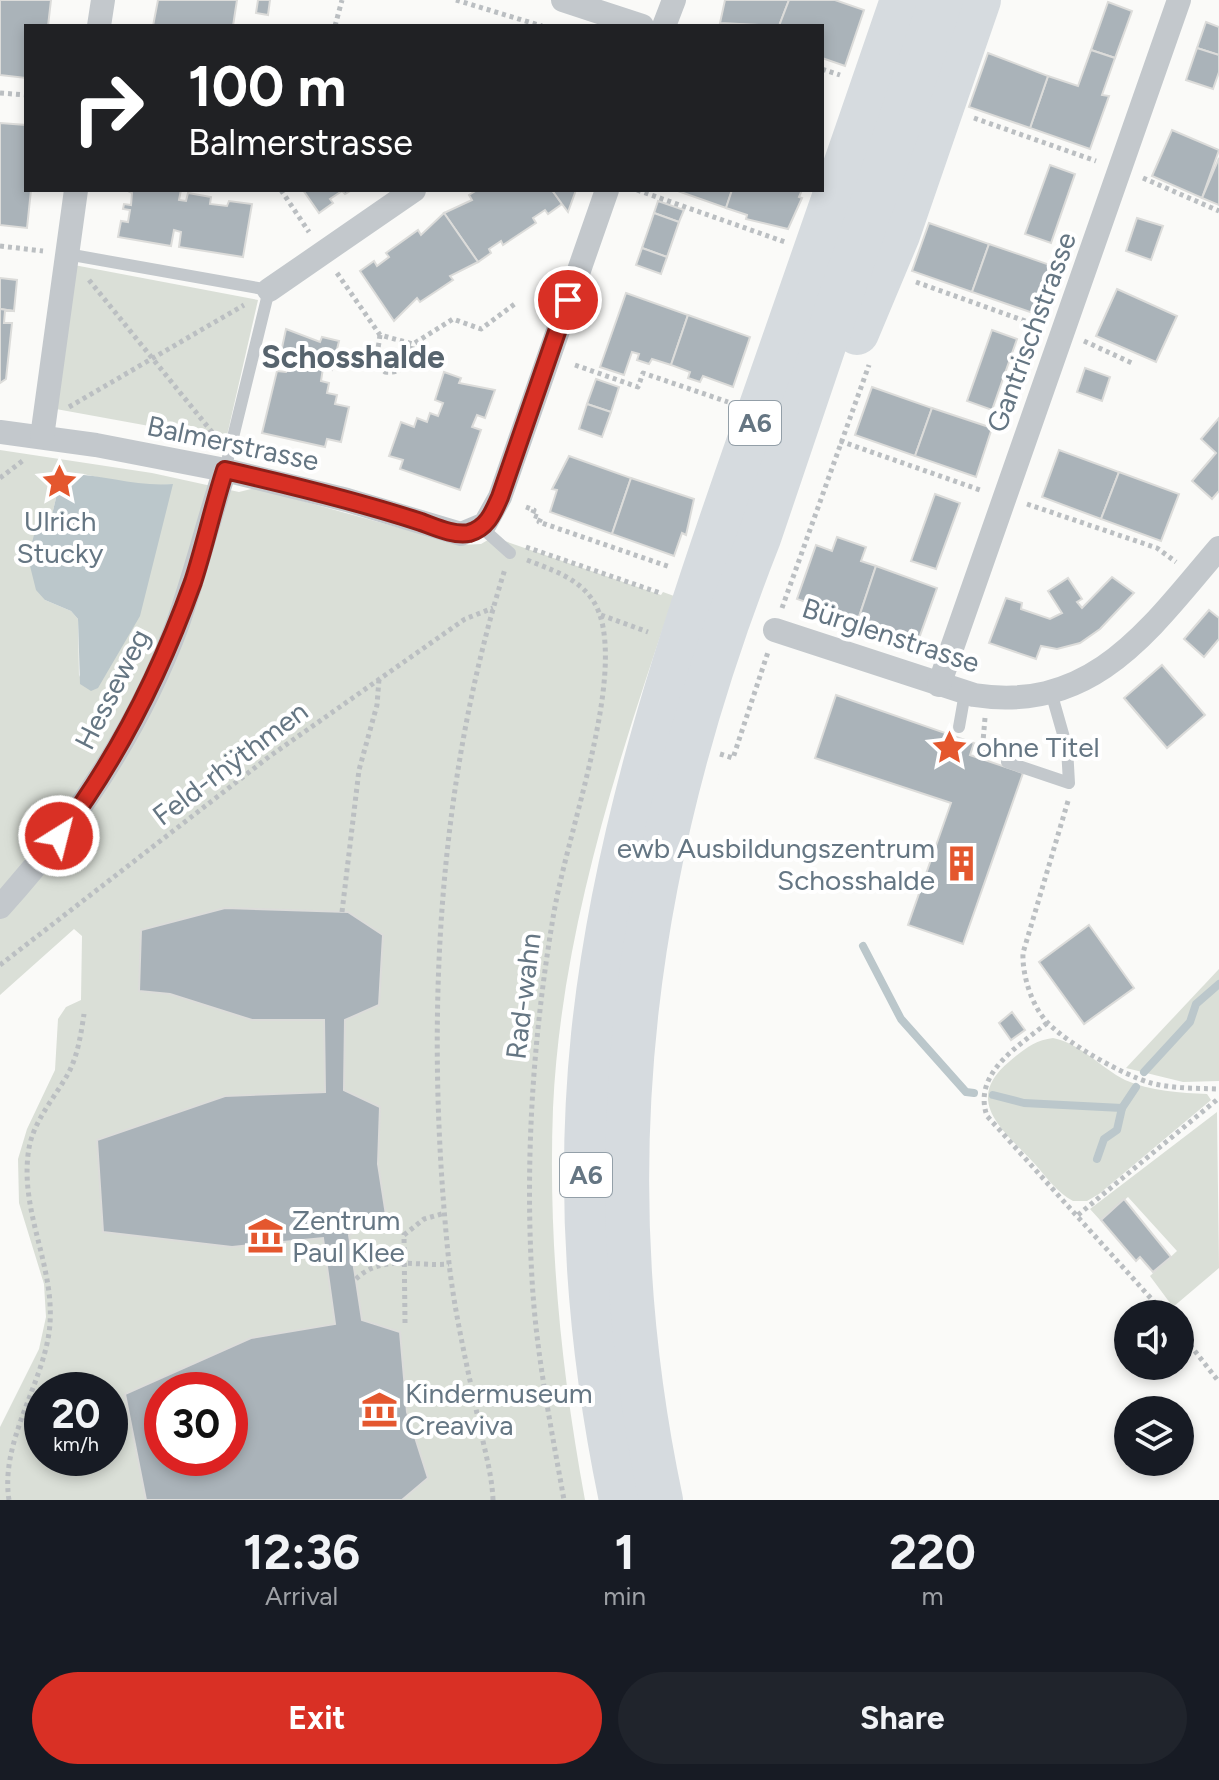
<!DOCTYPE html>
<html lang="en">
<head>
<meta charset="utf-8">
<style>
  body { margin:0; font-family:Figtree,sans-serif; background:#20242c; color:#f1f3f6; height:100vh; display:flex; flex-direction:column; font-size:30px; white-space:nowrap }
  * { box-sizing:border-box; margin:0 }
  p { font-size:26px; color:#9ea1a6 }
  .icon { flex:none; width:44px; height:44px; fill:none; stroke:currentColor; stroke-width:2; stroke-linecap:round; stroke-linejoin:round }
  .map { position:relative; height:1500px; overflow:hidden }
  .drawer { display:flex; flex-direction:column; background:#171b24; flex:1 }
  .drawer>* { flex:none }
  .banner { position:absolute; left:24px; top:24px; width:800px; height:168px; border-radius:0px; box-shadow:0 4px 12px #0003; background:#202124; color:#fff; overflow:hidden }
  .controls { position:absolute; left:1114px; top:1300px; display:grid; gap:16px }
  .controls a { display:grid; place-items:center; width:80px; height:80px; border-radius:50%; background:#171b24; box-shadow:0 4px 12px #0003; font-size:40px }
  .speed { position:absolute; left:24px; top:1372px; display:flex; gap:16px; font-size:40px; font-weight:700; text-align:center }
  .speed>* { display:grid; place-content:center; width:104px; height:104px; border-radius:50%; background:#171b24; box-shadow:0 4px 12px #0003; line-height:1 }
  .speed small { font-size:20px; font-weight:400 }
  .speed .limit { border:12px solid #d22; background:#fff; color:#111 }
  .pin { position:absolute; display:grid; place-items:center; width:68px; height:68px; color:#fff; margin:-34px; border:4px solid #fff; border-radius:50%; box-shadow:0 2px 8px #0007 }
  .me { position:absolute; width:88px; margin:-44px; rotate:36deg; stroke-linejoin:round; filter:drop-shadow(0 0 6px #0008) }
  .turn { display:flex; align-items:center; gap:28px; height:168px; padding:0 32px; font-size:36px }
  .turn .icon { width:104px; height:104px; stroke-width:2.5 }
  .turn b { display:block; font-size:56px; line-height:68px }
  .eta { display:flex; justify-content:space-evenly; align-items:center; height:136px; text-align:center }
  .eta b { font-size:48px; font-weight:700; line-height:56px }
  .primary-button { display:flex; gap:16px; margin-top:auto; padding:16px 32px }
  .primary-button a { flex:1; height:92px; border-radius:48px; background:#d93025; color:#fff; font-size:32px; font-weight:700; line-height:92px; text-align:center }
  .primary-button a+a { background:#20242c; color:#f1f3f6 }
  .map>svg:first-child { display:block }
  .green { fill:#dadfd7; fill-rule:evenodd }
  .water { fill:#bbc7cb }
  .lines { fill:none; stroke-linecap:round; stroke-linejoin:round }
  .stream { stroke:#bbc7cb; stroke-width:8 }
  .building { fill:#aab3b9; stroke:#dcdcda; stroke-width:2; fill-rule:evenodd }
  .path { stroke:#bbbfc2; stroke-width:5; stroke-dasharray:4 4; stroke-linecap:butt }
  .lane { stroke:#c3c8cc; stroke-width:12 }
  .street { stroke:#c3c8cc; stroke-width:24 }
  .highway { stroke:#d6dbdf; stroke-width:44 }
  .route-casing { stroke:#8d1f18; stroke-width:20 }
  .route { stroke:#d93025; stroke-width:14 }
  .labels { text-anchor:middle; stroke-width:8; stroke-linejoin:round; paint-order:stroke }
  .shield { fill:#fff; stroke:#939fa8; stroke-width:2 }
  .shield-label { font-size:26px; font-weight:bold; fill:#657683 }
  .street-label { font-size:28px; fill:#657683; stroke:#fff }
  .poi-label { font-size:28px; fill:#657683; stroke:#fff; text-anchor:start }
  .quarter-label { font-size:32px; font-weight:bold; fill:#57646e; stroke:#fff }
</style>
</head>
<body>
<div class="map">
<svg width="1219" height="1500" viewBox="0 0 1219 1500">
  <rect width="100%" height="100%" fill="#fafaf8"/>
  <g class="green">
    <polygon points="74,265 258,300 226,440 56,409"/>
    <path d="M0 450 152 473 239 492 255 488 462 545 481 544 493 537 661 595 663 592 674 596C618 759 561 934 553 1108 548 1240 561 1370 585 1500H0V1427L39 1349 46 1317 44 1284 19 1203 18 1159 27 1129 55 1070 58 1019 66 1007 81 1000 82 936 74 929 0 995ZM83 474 143 487 172 484 79 677 78 619 71 611 45 600 34 535 52 515 60 481ZM42 1390H110V1458H42ZM162 1390H230V1458H162Z"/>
    <polygon points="1219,969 1219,1081 1183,1082 1126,1068"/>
    <path d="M1053 1038C1080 1043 1101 1068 1125 1080 1150 1091 1181 1093 1207 1094L1211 1100 1099 1194 1087 1201H1073C1057 1193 1045 1175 1033 1162 1003 1130 962 1100 1010 1061 1023 1050 1035 1040 1053 1038Z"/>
    <polygon points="1217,1112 1219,1268 1173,1307 1150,1276 1177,1251 1128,1197 1100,1220 1090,1209"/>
  </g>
  <path class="water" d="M70 474C105 475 137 487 173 484L140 616 98 688 91 691 80 684 78 619 71 611 45 600 36 590 28 558 34 535 52 515 60 481Z"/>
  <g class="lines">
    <g class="stream">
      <polyline points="863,946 901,1019 966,1092 974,1093"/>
      <polyline points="1144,1072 1190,1022 1196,1004 1219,984"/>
      <polyline points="993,1095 1024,1103 1122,1108"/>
      <polyline points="1097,1159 1104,1139 1117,1130 1122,1108 1136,1087"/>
    </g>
  </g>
  <g class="building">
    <polygon points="0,0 51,0 48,26 26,26 26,78 0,75"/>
    <polygon points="158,0 237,0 233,26 153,26"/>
    <polygon points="258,0 270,0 268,15 256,13"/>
    <polygon points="725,0 789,0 779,26 720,23"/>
    <polygon points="789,0 835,0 864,10 845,66 822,58 822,26 779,26"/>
    <polygon points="1108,2 1132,11 1115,58 1091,50"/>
    <polygon points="1206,22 1219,27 1219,55 1197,48"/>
    <polygon points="1197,48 1219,55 1219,72 1213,89 1186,80"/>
    <polygon points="1091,50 1115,58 1102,95 1109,96 1090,149 1030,128 1048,76 1078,86"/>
    <polygon points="988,53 1048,76 1030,128 969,107"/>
    <polygon points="0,123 26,125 26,190 31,190 27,228 0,225"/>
    <polygon points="1172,130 1219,150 1202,198 1152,176"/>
    <polygon points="1219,158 1219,205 1202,198"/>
    <polygon points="1050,165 1075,174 1051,243 1025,234"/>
    <polygon points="126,190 181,190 179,200 186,201 188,193 211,197 210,204 227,206 229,201 252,204 243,257 179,247 181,232 174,230 171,246 118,237 121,221 128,222 130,210 123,209 124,204 131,205 132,193"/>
    <polygon points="303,190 352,190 345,194 342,191 330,199 333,203 319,213"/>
    <polygon points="477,190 552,190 562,204 548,214 545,210 533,218 536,223 503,245 501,241 489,249 491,253 478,262 444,213 472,200 469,195"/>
    <polygon points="552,190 576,190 568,212 562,204"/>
    <polygon points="675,190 732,190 726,208"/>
    <polygon points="732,190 802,190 799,197 802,198 788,229 746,219 747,215 726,208"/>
    <polygon points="658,201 684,210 679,222 654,213"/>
    <polygon points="444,213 478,262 450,276 453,280 420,302 417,298 394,321 360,271 374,261 377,266 389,257 386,253 418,230 421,235"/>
    <polygon points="654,213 679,222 667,257 642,248"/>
    <polygon points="1137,218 1163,226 1151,260 1126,251"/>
    <polygon points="929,223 989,244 972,292 912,271"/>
    <polygon points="989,244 1050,265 1033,313 972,292"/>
    <polygon points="642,248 667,257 661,274 636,265"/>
    <polygon points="0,278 17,280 14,311 0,309"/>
    <polygon points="1117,289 1177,316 1156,362 1096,336"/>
    <polygon points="626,293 688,315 671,365 652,359 649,364 637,360 639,354 632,352 624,375 600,367"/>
    <polygon points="0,309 14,311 5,311 4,323 12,323 6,379 0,383"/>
    <polygon points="688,315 750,337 733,387 703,376 700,382 688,378 690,372 671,365"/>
    <polygon points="286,329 320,342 322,337 339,341 332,370 323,368 321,381 329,383 327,393 337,395 335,404 349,407 341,442 327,439 325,447 262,433 277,371 286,372 289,360 280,357"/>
    <polygon points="992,330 1017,339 992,410 967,401"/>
    <polygon points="1085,368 1110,377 1102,401 1077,392"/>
    <polygon points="444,372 461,378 459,383 495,390 485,418 477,415 472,427 481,430 460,490 400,469 403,460 389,456 401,422 414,427 417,418 427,422 430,413 438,416 443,403 435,400"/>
    <polygon points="596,379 619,387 611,412 587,404"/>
    <polygon points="872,387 932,408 915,456 855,435"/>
    <polygon points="587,404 611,412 602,437 579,429"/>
    <polygon points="932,408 992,428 976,477 915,456"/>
    <polygon points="1219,418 1219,491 1212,499 1192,481 1216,453 1201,439"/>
    <polygon points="1059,450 1119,472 1101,519 1042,497"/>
    <polygon points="569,456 631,478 612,534 550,512 557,490 552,489"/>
    <polygon points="1119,472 1179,494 1161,541 1101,519"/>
    <polygon points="631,478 694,499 686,535 682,533 674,556 612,534"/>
    <polygon points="935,494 960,503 936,569 911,561"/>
    <polygon points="837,537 866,547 861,561 876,566 858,620 797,599 816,545 832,551"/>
    <polygon points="876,566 937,588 918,641 858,620"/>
    <polygon points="1112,577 1134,593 1100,629 1080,643 1057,649 1041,646 1036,659 989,643 1006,598 1022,603 1021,609 1050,619 1062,613 1048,591 1068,578 1082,599 1077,602 1082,608"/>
    <polygon points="1209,610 1219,618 1219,639 1204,657 1184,639"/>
    <polygon points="1162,665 1205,715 1167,748 1124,698"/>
    <polygon points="836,695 974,743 970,755 1023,773 963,944 908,925 951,803 815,758"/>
    <path d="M225 908 348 912 383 935 379 1005 345 1020 344 1090 380 1107 378 1164 386 1215 349 1235 362 1320 400 1332 407 1412 428 1478 402 1500H146L125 1394 251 1338 335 1324 323 1238 232 1247 103 1232 97 1140 225 1096 325 1092 324 1020H252L170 994 139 991 141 930ZM162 1390H230V1458H162Z"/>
    <polygon points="1089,925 1134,988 1084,1024 1039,962"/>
    <polygon points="1012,1012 1025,1030 1011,1040 999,1023"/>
    <polygon points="1124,1199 1171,1257 1153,1272 1140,1257 1136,1261 1101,1220"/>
  </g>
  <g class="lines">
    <g class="path">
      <polyline points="456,0 542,26"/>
      <polyline points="335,26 342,0"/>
      <polyline points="822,69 840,75"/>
      <polyline points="0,93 26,95"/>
      <polyline points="974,118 1096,161"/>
      <polyline points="1143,178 1219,211"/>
      <polyline points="281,190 309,232"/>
      <polyline points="637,190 785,242"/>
      <polyline points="0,246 43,251"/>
      <polyline points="337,273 380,335 413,344 453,319 481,329 516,303"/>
      <polyline points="89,280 216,437"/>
      <polyline points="916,282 1039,326"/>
      <path d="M380 335 376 363 385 372C406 374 409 361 413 344"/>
      <polyline points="1084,341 1134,364"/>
      <polyline points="575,365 638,387 643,373 728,402"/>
      <polyline points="69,407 244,305"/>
      <polyline points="840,441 983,491"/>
      <polyline points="0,478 25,459"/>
      <polyline points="1027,504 1157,548 1176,562"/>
      <polyline points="526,507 534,510 532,515 541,518 539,522 670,567"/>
      <polyline points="526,547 660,593"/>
      <path d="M527 560C563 574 595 584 603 627 617 703 566 837 553 918 533 1037 525 1158 532 1279 536 1353 551 1427 564 1500"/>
      <polyline points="782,608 869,365"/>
      <polyline points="601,615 648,632"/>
      <polyline points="985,718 982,753 992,757"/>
      <polyline points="720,754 733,758 768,652"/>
      <path d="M1068 801 1023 953C1022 975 1032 1007 1048 1023 1068 1044 1123 1075 1151 1083 1174 1089 1195 1088 1219 1089"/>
      <polyline points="342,912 359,770 377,705 379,679"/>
      <polyline points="0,965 270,756 465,619 493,608"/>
      <path d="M1047 1023C1019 1046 972 1073 987 1116L1165 1314"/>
      <polyline points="1078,1215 1219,1098"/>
      <path d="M356 1279C381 1254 417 1267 449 1264"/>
      <polyline points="405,1323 404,1235 424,1219 445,1213"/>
      <polyline points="1180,1332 1219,1382"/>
      <path d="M9 1500C0 1443 41 1387 49 1333 58 1269 18 1213 29 1148 34 1120 56 1096 69 1072 78 1054 81 1034 84 1014"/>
      <path d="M493 1500C492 1474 484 1448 479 1423 468 1370 455 1316 449 1263 425 1032 435 791 505 569"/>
    </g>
    <g class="lane">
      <polyline points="67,254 269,290 225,470"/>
      <polyline points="481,527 510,553"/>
      <polyline points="959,727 965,693"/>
      <polyline points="1007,762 1069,783 1067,748 1051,692"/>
    </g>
    <g class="street">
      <polyline points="563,0 642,26"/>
      <polyline points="99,26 103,0"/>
      <polyline points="664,26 674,0"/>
      <polyline points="269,290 414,190"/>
      <polyline points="0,432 96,445 225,470 347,500 461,534 485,524 500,497 607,190"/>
      <polyline points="42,437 76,190"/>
      <path d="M775 630 974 695C1094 714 1151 627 1219 548"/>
      <polyline points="939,685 1179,0"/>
      <path d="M0 907C75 824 139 728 178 623 196 572 208 521 225 470"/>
    </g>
    <g class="highway">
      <polyline points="857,333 898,235 979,0"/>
      <path d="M621 1500C589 1347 577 1191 593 1035 614 833 679 640 746 449 798 299 851 150 902 0"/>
      <path d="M661 1500C590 1165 634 854 759 538L941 0"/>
    </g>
  </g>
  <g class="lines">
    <defs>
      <path id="route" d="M59 836C118 758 160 674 193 582 205 545 213 507 225 470 291 485 357 501 421 522 435 527 454 536 469 533 487 528 493 513 500 497L568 300"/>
    </defs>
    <use href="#route" class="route-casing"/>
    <use href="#route" class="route"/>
  </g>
  <defs>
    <symbol id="sight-bare" viewBox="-9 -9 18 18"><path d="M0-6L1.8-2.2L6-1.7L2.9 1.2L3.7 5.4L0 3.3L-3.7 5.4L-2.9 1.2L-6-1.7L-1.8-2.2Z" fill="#e4572e" stroke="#fff" stroke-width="2.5" paint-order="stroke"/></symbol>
    <symbol id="building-bare" viewBox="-9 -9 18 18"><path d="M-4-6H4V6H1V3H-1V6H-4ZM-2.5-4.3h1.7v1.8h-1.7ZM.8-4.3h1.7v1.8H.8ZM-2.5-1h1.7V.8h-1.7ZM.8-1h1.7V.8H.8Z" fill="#e4572e" stroke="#fff" stroke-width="2.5" paint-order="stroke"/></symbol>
    <symbol id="museum-bare" viewBox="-9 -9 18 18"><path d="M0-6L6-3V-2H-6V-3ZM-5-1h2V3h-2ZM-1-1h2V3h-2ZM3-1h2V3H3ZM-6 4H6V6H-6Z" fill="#e4572e" stroke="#fff" stroke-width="2.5" paint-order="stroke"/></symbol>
  </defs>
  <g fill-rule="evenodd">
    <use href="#sight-bare" x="34" y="456" width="51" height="51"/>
    <use href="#sight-bare" x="924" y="722" width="51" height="51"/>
    <use href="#building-bare" x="936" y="838" width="51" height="51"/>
    <use href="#museum-bare" x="240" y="1210" width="51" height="51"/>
    <use href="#museum-bare" x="354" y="1384" width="51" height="51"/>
  </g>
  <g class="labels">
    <g class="shield">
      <rect x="729" y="401" width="52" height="44" rx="6"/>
      <rect x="560" y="1153" width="52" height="44" rx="6"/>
    </g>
    <g class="shield-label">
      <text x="755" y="432">A6</text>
      <text x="586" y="1184">A6</text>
    </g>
    <g class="street-label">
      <text transform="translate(1031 332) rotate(-70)" y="10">Gantrischstrasse</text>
      <text transform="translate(233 443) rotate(12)" y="10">Balmerstrasse</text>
      <text transform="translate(891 635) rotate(18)" y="10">Bürglenstrasse</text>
      <text transform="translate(112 689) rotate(-63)" y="10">Hesseweg</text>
      <text transform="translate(230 763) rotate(-37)" y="10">Feld-rhÿthmen</text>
      <text transform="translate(523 996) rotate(-83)" y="10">Rad-wahn</text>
    </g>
    <g class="poi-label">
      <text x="60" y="531" text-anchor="middle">Ulrich<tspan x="60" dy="32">Stucky</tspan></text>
      <text x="976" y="757">ohne Titel</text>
      <text x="935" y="858" text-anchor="end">ewb Ausbildungszentrum<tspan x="935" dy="32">Schosshalde</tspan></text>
      <text x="292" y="1230">Zentrum<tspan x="292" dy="32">Paul Klee</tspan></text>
      <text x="405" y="1403">Kindermuseum<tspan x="405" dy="32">Creaviva</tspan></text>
    </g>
    <g class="quarter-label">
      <text x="353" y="368">Schosshalde</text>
    </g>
  </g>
</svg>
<div class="controls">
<a><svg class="icon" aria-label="sound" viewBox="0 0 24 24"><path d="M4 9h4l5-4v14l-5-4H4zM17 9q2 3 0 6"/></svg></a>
<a><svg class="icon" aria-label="layers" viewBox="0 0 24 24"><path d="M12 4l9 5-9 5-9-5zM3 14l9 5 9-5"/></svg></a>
</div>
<div class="speed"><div>20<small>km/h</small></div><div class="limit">30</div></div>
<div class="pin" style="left:568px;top:300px;background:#d93025"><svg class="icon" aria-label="arrive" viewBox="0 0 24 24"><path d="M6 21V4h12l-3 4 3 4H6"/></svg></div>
<svg class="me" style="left:59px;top:836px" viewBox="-20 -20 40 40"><circle r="17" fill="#d93025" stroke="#fff" stroke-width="3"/><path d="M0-11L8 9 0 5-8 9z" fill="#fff"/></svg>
<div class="banner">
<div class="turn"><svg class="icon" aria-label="right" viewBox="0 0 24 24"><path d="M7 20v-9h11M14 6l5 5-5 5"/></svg><div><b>100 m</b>Balmerstrasse</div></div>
</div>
</div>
<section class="drawer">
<div class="eta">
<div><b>12:36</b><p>Arrival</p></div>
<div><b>1</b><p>min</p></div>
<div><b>220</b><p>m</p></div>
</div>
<div class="primary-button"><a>Exit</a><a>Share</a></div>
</section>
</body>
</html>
